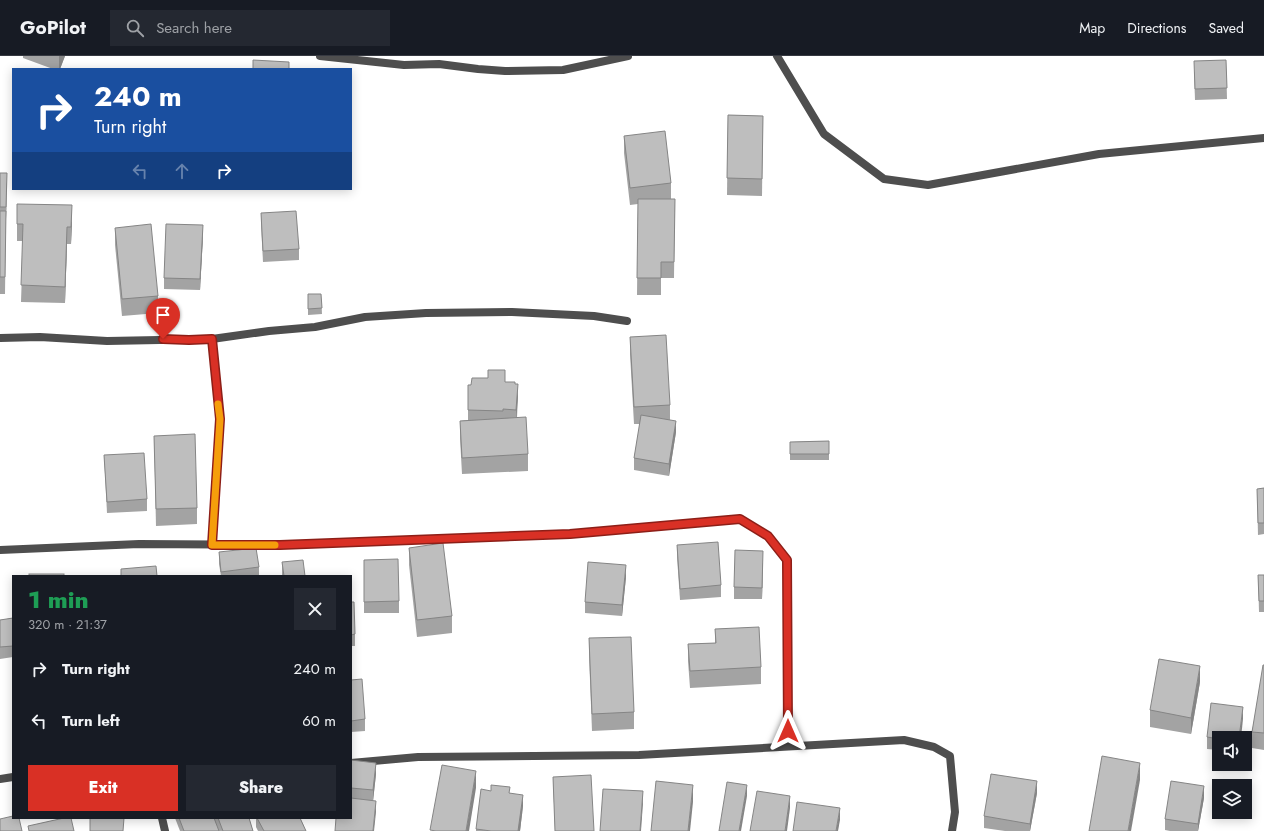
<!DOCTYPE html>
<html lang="en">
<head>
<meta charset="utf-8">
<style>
  body { margin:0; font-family:Jost,sans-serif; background:#242831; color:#f1f3f6; height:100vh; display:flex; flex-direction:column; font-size:15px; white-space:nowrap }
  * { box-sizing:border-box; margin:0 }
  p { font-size:13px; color:#9ea1a6 }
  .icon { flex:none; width:22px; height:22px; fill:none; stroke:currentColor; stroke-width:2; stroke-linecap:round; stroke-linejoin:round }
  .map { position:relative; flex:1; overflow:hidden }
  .sheet { position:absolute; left:12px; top:519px; width:340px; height:244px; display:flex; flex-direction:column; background:#171b24; border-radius:0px; box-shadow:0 2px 10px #0003 }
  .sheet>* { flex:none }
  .hud { position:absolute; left:12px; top:12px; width:340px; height:122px; border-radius:0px; box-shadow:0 2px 10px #0003; background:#1a4fa0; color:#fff; overflow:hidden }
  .tools { position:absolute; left:1212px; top:675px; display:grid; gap:8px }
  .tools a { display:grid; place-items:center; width:40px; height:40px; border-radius:0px; background:#171b24; box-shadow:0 2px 10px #0003; font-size:20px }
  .pin { position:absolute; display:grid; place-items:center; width:34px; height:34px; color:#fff; margin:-41px -17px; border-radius:50% 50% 50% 0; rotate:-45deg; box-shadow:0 0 4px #0007 }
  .pin .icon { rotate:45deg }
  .me { position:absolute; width:44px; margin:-22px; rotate:0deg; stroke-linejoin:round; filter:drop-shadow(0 0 3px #0008) }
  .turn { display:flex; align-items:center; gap:14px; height:84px; padding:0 16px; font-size:18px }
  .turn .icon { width:52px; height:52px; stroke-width:2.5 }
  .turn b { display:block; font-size:28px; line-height:34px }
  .lanes { display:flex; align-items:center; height:38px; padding:0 16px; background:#0003; justify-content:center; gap:20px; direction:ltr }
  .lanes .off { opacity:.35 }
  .round { display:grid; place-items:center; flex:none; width:42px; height:42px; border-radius:0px; background:#242831 }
  .overview { display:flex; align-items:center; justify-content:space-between; height:68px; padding:0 16px }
  h1 { font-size:24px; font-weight:800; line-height:30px; color:#1e9e55 }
  .button { display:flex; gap:8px; margin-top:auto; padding:8px 16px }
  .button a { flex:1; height:46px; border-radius:0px; background:#d93025; color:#fff; font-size:16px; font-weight:800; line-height:46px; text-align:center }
  .button a+a { background:#242831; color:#f1f3f6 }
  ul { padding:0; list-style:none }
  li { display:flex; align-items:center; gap:12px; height:52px; padding:0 16px }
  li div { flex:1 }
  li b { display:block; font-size:15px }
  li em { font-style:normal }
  header { display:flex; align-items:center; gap:24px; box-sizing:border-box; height:56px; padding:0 20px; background:#171b24; border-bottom:1px solid #363941 }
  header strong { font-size:19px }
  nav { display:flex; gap:22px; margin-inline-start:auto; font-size:14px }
  .search { width:280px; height:36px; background:#242831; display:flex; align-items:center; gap:10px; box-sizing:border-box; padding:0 14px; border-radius:0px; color:#9ea1a6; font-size:15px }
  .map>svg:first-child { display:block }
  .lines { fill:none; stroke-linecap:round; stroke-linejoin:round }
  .minor { stroke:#4e4e4e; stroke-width:8 }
  .wall { fill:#a3a3a3 }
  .shaded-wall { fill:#858585 }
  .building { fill:#bebebe; stroke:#858585 }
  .route-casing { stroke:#8d1f18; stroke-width:10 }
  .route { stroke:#d93025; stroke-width:7 }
  .slow { stroke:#f59e0b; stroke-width:7 }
</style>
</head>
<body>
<header>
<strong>GoPilot</strong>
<div class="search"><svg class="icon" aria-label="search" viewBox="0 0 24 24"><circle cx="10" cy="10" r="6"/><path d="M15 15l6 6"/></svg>Search here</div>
<nav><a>Map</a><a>Directions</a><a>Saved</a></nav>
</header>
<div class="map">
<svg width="1264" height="775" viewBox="0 0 1264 775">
  <rect width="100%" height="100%" fill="#fff"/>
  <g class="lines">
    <g class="minor">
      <polyline points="320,0 404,9 439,8 478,13 505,15 563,14 628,0"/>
      <polyline points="777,0 824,78 884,123 928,129 1099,98 1264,82"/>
      <polyline points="0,282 40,281 107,285 212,283 220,363 212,489"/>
      <polyline points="212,283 269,275 315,271 365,261 426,257 512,256 594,260 627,265"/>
      <polyline points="0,494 139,488 280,489 570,478 740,463 768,480 787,504 788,690"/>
      <polyline points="351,707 418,701 639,699 904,684 934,691 950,700 955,756 952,775"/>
      <polyline points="0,723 13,721"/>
      <polyline points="162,762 165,775"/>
    </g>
  </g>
  <g class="wall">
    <polygon points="23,0 65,0 60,13 53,13 23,2"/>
    <polygon points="1226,4 1227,43 1195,44 1194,16"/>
    <polygon points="728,59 763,60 762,140 727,139"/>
    <polygon points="624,80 671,127 671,143 675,143 674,222 661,222 661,239 637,239 638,148 630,149 624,97"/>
    <polygon points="0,117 7,128 6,163 5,238 0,238"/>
    <polygon points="261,157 299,193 299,204 263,206 261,168"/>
    <polygon points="72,166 71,188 67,188 65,247 21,246 23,185 17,185 17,168"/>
    <polygon points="115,172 158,240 158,257 122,260 115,189"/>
    <polygon points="203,180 200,234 164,233 164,222"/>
    <polygon points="308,238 321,238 322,258 308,259"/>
    <polygon points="630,281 670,349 670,364 676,376 669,420 634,414 634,402 640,368 634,368 630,298"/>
    <polygon points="505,326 515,328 518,340 517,362 528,398 528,415 462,418 460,382 460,365 468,364 468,329"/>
    <polygon points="154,380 197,452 197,468 156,470"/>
    <polygon points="829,385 829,404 790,404 790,386"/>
    <polygon points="104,399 147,443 147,455 107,457"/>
    <polygon points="1264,432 1264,478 1258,479 1257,433"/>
    <polygon points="677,489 721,529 721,541 680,544 677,501"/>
    <polygon points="409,492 452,560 452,577 417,581 409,509"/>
    <polygon points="219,496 259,511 259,520 221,520 219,508"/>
    <polygon points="282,506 305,520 282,520"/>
    <polygon points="763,507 762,543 734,543 734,531"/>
    <polygon points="364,516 399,545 399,557 364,557"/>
    <polygon points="1258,519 1264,519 1264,556 1259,556"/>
    <polygon points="626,521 622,560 585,557 585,546"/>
    <polygon points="351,546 355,578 355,590 351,590"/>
    <polygon points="13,562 13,601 0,603 0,564"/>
    <polygon points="715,573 761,611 761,628 690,632 688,605 688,588 715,587"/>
    <polygon points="589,582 634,656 634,673 592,675 589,599"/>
    <polygon points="1264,609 1264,694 1252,692 1252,676"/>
    <polygon points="351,624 365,663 365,675 351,676"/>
    <polygon points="1200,626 1191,678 1150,671 1150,654"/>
    <polygon points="1243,663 1219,682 1219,694 1207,693 1207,681"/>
    <polygon points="351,704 376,718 373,745 376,756 351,762"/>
    <polygon points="553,721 594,775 555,775"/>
    <polygon points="510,737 523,750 520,775 476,775 476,773"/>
    <polygon points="1037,737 1030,775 1005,775 984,772 984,760"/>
    <polygon points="1204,742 1198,775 1170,775 1165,774 1165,763"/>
    <polygon points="175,762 249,762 253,775 180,775"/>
    <polygon points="256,762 300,762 306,775 258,775 256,771"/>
  </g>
  <g class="shaded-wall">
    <polygon points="59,0 65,0 60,13 59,13"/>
    <polygon points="7,117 7,128 6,163 6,151"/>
    <polygon points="72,149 72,166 71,188 71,171"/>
    <polygon points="203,169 203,180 200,234 200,223"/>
    <polygon points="67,171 67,188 65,247 65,231"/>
    <polygon points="518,328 518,340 516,365 516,354"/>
    <polygon points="676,365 676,376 669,420 669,408"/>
    <polygon points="763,495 763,507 762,543 762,532"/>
    <polygon points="626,509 626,521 622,560 622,549"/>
    <polygon points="1200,610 1200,626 1191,678 1191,662"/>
    <polygon points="1243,651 1243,663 1241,682 1239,682"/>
    <polygon points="376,707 376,718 373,745 373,734"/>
    <polygon points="1140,707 1140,724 1131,775 1128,775"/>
    <polygon points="476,715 476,732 469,775 466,775"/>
    <polygon points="1037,725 1037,737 1030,775 1030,768"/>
    <polygon points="693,729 693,746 690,775 688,775"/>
    <polygon points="747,729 747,740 741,775 739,775"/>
    <polygon points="1204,730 1204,742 1198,775 1198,768"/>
    <polygon points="643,735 643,747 641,775 640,775"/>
    <polygon points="523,739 523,750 520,775 518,775"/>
    <polygon points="790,740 790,752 787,775 785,775"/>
    <polygon points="376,745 376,756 374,775 373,775"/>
    <polygon points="840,752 840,764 838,775 836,775"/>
  </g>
  <g class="building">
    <polygon points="253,4 289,6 289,13 253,13"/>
    <polygon points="1226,4 1227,32 1195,33 1194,5"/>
    <polygon points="728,59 763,60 762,123 727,122"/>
    <polygon points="665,75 671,127 630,132 624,80"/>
    <polygon points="0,117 7,117 6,151 0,151"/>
    <polygon points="638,143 675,143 674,206 661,206 661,222 637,222"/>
    <polygon points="17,148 72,149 71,171 67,171 65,231 21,229 23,168 17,168"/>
    <polygon points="0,155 6,155 5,221 0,221"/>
    <polygon points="296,155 299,193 263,195 261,157"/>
    <polygon points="151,168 158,240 122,243 115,172"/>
    <polygon points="166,168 203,169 200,223 164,222"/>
    <polygon points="308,238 321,238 322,252 308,253"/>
    <polygon points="666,279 670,349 634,351 630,281"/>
    <polygon points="488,314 505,314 505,326 515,326 515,328 518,328 516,354 503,353 503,355 468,354 468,329 471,329 472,322 488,322"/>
    <polygon points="641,359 676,365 669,408 634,402"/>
    <polygon points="526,361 528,398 462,402 460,365"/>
    <polygon points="195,378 197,452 156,453 154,380"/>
    <polygon points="829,385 829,398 790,398 790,386"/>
    <polygon points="144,397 147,443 107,446 104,399"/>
    <polygon points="1264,432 1264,467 1258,467 1257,433"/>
    <polygon points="718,486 721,529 680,533 677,489"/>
    <polygon points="443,487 452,560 417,564 409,492"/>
    <polygon points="256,492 259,511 221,516 219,496"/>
    <polygon points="735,494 763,495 762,532 734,531"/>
    <polygon points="398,503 399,545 364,546 364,504"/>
    <polygon points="303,504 305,520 284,520 282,506"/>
    <polygon points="588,506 626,509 622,549 585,546"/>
    <polygon points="156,510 157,520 121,520 121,513"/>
    <rect x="29" y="518" width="35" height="2"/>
    <polygon points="1258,519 1264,519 1264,545 1259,545"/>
    <polygon points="351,546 354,546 355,578 351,579"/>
    <polygon points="13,562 13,590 0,591 0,564"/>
    <polygon points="759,571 761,611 690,615 688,588 716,587 715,573"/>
    <polygon points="631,581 634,656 592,658 589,582"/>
    <polygon points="1159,603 1200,610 1191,662 1150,654"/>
    <polygon points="1263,609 1264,609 1264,677 1252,676"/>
    <polygon points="362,623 365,663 351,665 351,624"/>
    <polygon points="1211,647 1243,651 1239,682 1219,682 1219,683 1207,681"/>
    <polygon points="1102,700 1140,707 1128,775 1089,775"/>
    <polygon points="351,704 376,707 373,734 351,732"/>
    <polygon points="442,709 476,715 466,775 436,775 430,774"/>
    <polygon points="991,718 1037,725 1030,768 984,760"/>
    <polygon points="591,719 594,775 555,775 553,721"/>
    <polygon points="656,725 693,729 688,775 651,775"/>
    <polygon points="1171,725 1204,730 1198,768 1165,763"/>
    <polygon points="727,726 747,729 739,775 719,775"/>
    <polygon points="491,729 510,731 509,737 523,739 518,775 491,775 476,773 481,733 491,735"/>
    <polygon points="603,733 643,735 640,775 600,775"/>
    <polygon points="757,735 790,740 785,775 750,775"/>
    <polygon points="351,742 376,745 373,775 335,775 336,762 351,762"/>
    <polygon points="797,746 840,752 836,775 793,775"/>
    <polygon points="13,760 13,762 19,762 22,775 0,775 0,763"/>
    <polygon points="64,762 71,762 74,775 29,775 28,770"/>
    <polygon points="90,762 124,762 123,775 90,775"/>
    <polygon points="179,762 214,762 219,775 184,775"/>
    <polygon points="218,762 249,762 253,775 223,775"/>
    <polygon points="257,762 300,762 306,775 264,775"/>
  </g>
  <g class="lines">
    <defs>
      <polyline id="route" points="163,283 189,284 212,283 220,363 212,489 280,489 570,478 740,463 768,480 787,504 788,675"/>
    </defs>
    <use href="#route" class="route-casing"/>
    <use href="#route" class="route"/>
    <polyline class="slow" points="218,348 220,363 212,489 275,489"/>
  </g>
</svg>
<div class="tools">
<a><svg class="icon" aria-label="sound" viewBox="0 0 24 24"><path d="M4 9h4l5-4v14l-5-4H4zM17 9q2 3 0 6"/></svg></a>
<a><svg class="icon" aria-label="layers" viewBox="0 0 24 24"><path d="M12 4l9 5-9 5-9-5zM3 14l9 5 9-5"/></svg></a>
</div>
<div class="pin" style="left:163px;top:283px;background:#d93025"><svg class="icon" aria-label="arrive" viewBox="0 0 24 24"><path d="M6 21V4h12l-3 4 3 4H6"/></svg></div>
<svg class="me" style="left:788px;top:675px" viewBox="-20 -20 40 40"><path d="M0-17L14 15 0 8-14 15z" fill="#d93025" stroke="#fff" stroke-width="4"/></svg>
<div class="hud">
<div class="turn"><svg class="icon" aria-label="right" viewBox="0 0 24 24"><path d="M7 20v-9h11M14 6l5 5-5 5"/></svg><div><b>240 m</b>Turn right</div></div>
<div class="lanes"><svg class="icon off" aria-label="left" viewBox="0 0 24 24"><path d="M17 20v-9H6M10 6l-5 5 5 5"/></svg><svg class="icon off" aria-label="ahead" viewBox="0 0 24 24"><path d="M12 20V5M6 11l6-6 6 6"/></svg><svg class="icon" aria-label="right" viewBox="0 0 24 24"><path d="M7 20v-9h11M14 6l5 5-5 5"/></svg></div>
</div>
<section class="sheet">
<div class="overview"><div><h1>1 min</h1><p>320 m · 21:37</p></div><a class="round"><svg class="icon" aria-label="close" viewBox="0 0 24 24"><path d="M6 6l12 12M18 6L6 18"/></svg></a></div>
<ul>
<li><svg class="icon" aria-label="right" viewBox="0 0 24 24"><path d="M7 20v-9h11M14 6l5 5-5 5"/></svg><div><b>Turn right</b></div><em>240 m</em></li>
<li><svg class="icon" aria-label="left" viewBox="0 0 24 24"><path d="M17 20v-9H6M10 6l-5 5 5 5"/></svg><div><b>Turn left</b></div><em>60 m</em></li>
</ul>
<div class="button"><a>Exit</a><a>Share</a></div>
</section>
</div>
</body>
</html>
